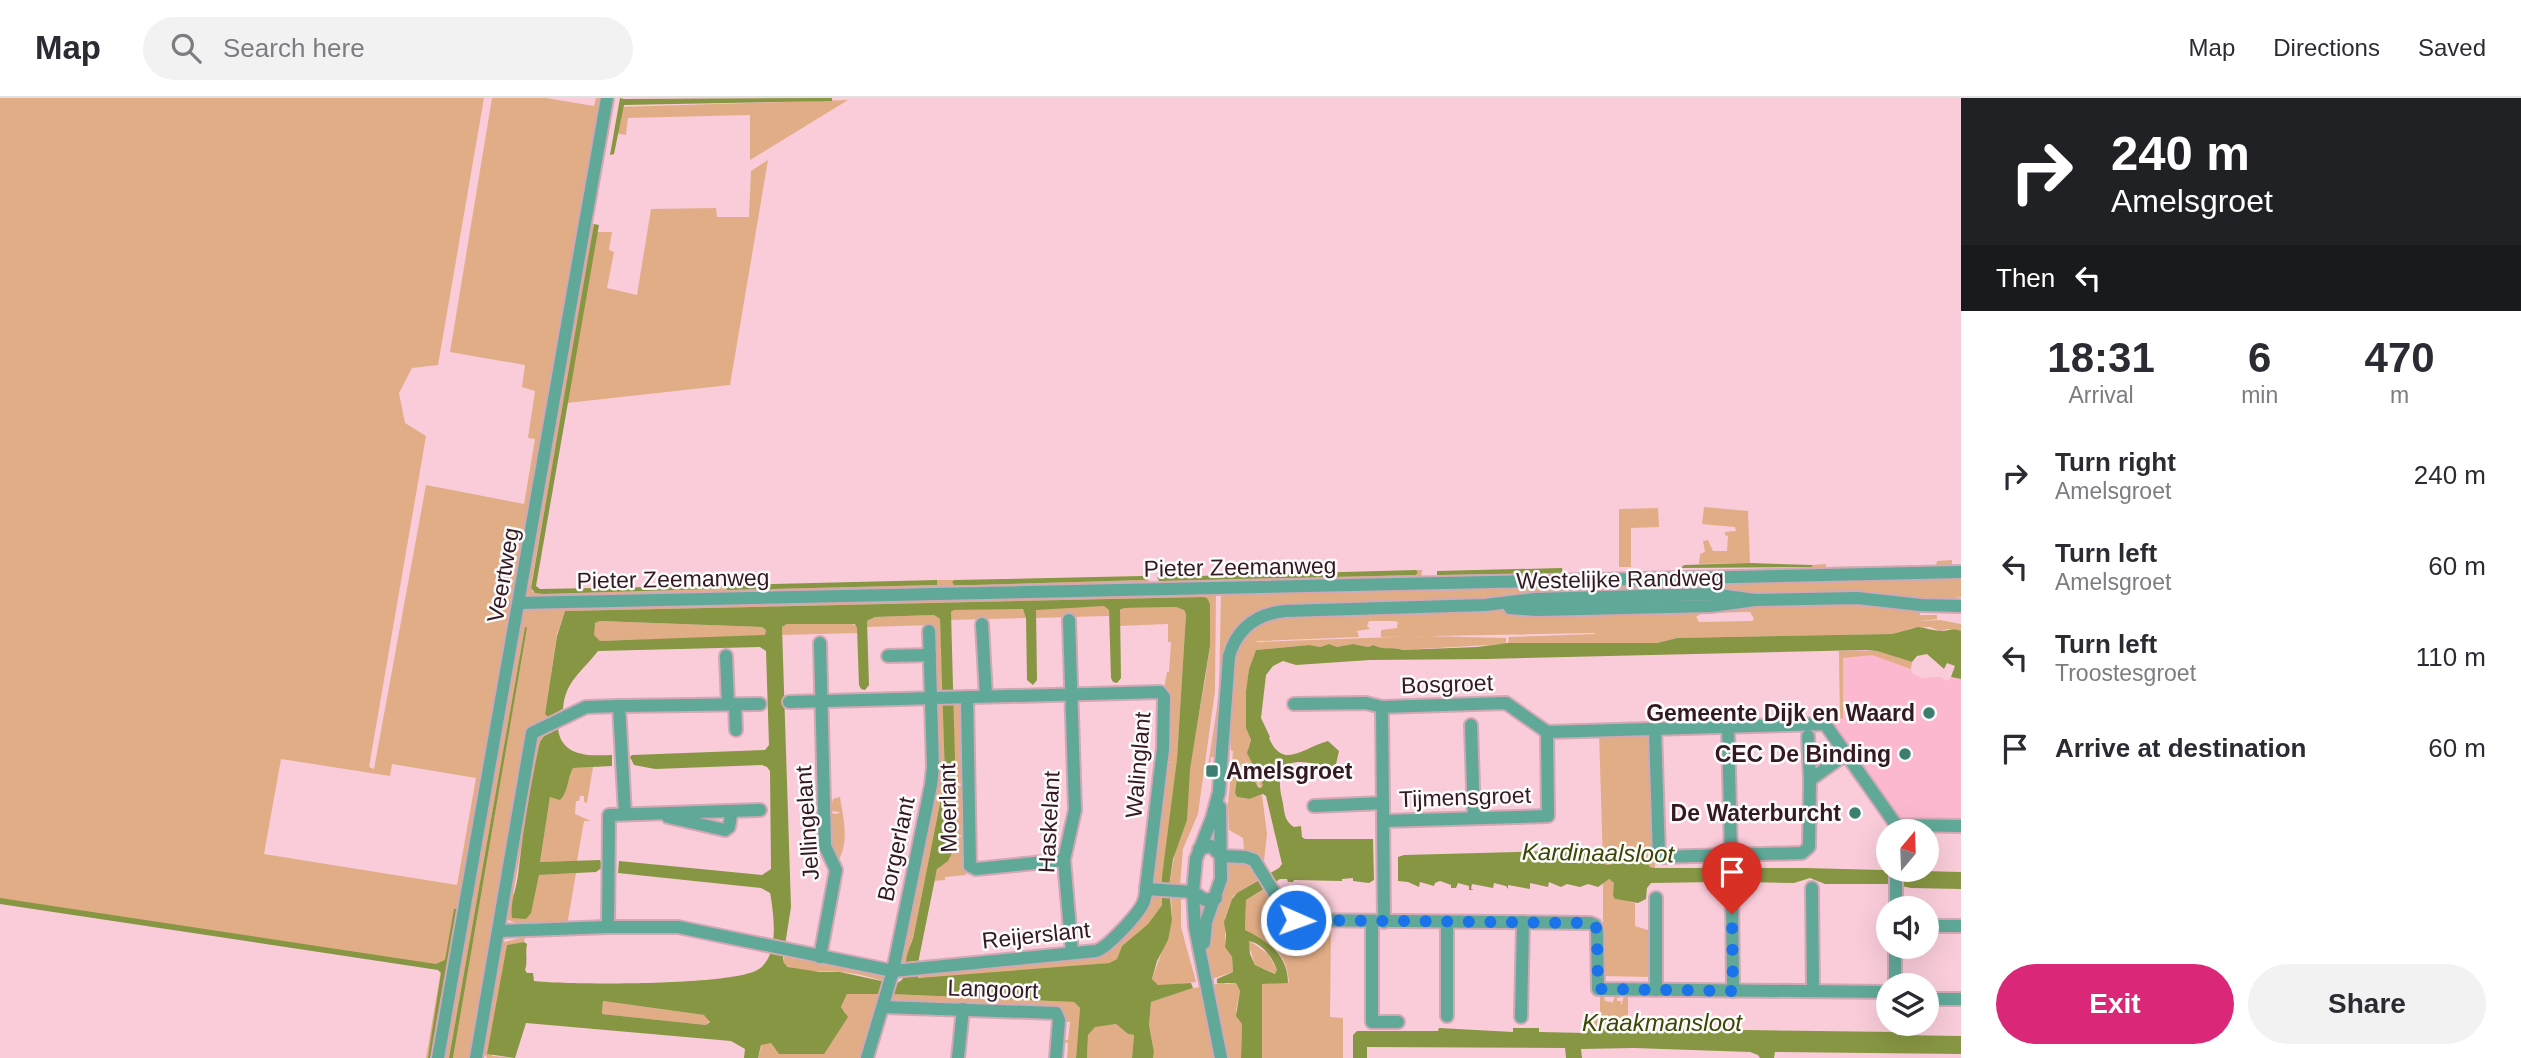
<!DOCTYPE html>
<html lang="en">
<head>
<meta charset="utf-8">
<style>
  body { margin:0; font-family:Arial,sans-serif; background:#f2f2f3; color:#2b2b33; height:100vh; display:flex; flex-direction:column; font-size:26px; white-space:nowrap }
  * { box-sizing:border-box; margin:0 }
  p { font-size:23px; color:#7c7c81 }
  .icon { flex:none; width:38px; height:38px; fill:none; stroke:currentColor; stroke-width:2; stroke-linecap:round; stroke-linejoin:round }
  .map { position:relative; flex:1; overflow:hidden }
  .sheet { display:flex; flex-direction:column; background:#fff; width:560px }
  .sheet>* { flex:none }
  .banner { background:#202124; color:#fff; overflow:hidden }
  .needle { width:46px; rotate:19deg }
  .fabs { position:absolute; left:1876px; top:721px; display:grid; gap:14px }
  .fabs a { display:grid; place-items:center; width:63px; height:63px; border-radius:50%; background:#fff; box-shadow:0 7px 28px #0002; font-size:35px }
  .pin { position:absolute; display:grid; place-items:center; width:60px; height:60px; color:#fff; margin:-72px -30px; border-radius:50% 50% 50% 0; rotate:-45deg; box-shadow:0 0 7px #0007 }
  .pin .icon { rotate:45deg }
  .me { position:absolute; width:77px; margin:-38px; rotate:92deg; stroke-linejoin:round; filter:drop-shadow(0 0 5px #0008) }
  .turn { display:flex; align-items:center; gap:24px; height:147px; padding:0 35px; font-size:32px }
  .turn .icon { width:91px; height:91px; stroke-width:2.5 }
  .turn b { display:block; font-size:49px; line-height:60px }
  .then { display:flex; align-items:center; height:66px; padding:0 35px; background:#0003; gap:14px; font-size:26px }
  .eta { display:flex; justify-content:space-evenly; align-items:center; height:119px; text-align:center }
  .eta b { font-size:42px; font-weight:700; line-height:49px }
  .cta { display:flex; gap:14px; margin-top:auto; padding:14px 35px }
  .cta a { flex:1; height:80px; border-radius:42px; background:#db2777; color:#fff; font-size:28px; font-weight:700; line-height:80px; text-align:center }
  .cta a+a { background:#f2f2f3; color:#2b2b33 }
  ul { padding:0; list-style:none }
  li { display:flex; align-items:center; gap:21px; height:91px; padding:0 35px }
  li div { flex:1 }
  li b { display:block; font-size:26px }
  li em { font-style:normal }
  header { display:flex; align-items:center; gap:42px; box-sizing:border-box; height:98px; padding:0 35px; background:#fff; border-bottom:2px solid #e1e1e2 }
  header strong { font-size:33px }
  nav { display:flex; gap:38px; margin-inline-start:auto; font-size:24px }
  .search { width:490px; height:63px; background:#f2f2f3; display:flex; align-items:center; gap:18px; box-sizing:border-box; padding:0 24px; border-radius:38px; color:#7c7c81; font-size:26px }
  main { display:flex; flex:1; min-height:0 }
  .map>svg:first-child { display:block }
  .built { fill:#fbb8ce }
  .green { fill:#e1ad86; fill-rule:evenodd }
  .water { fill:#879643; fill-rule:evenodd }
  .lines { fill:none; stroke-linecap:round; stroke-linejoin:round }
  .minor-casing { stroke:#d2a8b5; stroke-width:16 }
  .minor { stroke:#60a898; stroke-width:12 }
  .route { stroke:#1a73e8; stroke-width:12; stroke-dasharray:0 21.6 }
  .poi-dot { fill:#3c7e70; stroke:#fbfbfb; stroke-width:2.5 }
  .labels { text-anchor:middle; stroke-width:5; stroke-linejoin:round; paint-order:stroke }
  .street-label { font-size:23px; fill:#341923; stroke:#fbfbfb }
  .poi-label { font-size:23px; font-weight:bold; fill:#341923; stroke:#fbfbfb; text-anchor:end }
  .water-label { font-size:24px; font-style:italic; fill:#3d4605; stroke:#fbfbfb }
</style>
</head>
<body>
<header>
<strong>Map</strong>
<div class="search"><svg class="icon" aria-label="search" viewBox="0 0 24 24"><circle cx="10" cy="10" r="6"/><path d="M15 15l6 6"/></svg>Search here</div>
<nav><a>Map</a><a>Directions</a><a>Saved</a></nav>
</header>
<main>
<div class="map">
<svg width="1961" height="960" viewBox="0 0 1961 960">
  <rect width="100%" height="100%" fill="#faccda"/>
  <polygon class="built" points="1866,552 1910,566 1912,575 1921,580 1940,579 1948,583 1951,579 1961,581 1961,725 1897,722 1831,628 1828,621 1840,620 1839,553"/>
  <g class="green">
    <path d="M0 0H484L438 267 412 270 399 295 405 325 426 338 369 669 374 671 426 387 524 406 535 341 528 340 535 293 522 289 525 267 450 254 492 0H546L594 8 596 0H602L433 960H426L441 872 0 803ZM281 661 390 678 392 666 476 680 457 787 264 756Z"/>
    <polygon points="848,2 750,62 750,17 628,20 626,37 614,35 619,9"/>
    <polygon points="768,62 730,287 567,305 597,134 612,134 609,152 614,154 607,190 637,197 651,111 716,110 717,119 749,119 751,73"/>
    <polygon points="592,126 594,126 587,172 532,482 531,490 533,494 544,496 712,491 712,488 726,487 725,490 727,492 937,487 937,482 953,482 953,486 974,487 1144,482 1146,479 1149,479 1149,485 528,499 525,493 589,128"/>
    <polygon points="1704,409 1748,413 1750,465 1699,466 1700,456 1705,454 1703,443 1708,442 1713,453 1727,453 1728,438 1725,437 1725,434 1736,433 1735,429 1702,426"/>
    <polygon points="1658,410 1659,429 1631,430 1631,469 1619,469 1619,411"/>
    <polygon points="1952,462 1952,467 1961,466 1961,471 1703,477 1699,473 1812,469 1812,467 1826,466 1826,469 1936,467 1937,463"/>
    <polygon points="1416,472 1422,472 1421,483 1159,488 1159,483 1416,477 1418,474"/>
    <path d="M1961 477V499L1934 503H1503L1268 510C1209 528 1226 579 1221 627 1219 638 1216 649 1214 659H1211L1210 668H1208L1219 596 1221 493Z"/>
    <polygon points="1216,493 1215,593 1198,716 1183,751 1180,788 1169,788 1205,582 1210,548 1210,506 1203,499 565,513 557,536 545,616 548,619 562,613 560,618 537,629 472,960 453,960 527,530 525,530 449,960 443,960 523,514 525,511"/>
    <path d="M1862 503 1891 506 1920 514V517H1937V521L1918 523 1940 522 1961 526V534L1948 531 1940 533 1930 529 1913 530 1892 536 1677 540 1657 545H1508L1509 539 1596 536 1593 535 1381 539V532L1397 530 1398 524 1394 523H1369L1367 528 1370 531 1357 533 1359 539 1257 543 1256 544 1422 538 1506 540V546L1401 552 1396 550 1380 551 1375 547 1368 549 1353 546 1337 549 1329 546 1319 549 1309 547 1256 552 1249 571 1246 593V630L1251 642 1248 651 1263 687 1261 690 1254 674 1239 653 1253 674 1260 690 1248 676 1237 680 1235 695 1237 699 1246 701 1262 697 1267 736 1264 763 1257 756 1244 752 1243 740 1229 732 1228 706 1233 653H1231C1229 622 1224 560 1247 537 1256 527 1267 523 1279 518L1498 511 1535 514ZM1750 514 1754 521 1752 523 1699 524 1696 519 1702 515Z"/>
    <polygon points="1104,508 1109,510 1109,518 1035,520 1035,514 1038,510"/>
    <polygon points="1176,509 1184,512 1186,516 1177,661 1163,787 1154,787 1152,784 1165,664 1174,665 1165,663 1164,590 1167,574 1169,574 1171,544 1168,544 1168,526 1119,528 1119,514 1123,510"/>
    <polygon points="1020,510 1025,513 1026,520 950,522 951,514 954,512"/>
    <polygon points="934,517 940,521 943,596 934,597 932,527 867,529 867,523 875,519"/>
    <path d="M600 523 762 529 766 532 765 537 763 539 600 543C592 540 592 532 595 525Z"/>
    <polygon points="850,525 857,528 858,535 781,537 782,529 787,526"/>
    <polygon points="1839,553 1877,553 1912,564 1911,571 1872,557 1843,560 1843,621 1840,620"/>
    <polygon points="953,604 964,604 967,685 954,685"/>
    <polygon points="934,605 943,605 945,680 914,836 908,854 907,866 903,866 901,864 935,685"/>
    <polygon points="560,627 559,631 544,638 540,644 513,796 536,789 539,777 576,775 567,828 516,825 508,822 504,817 534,645 538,638"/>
    <polygon points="1599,634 1651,637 1655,770 1616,759 1613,766 1606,767 1603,765"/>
    <polygon points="593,669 587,705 584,704 584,698 580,698 579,703 576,703 575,716 591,723 584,723 577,763 540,764 550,699 567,689 569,677 573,670"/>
    <polygon points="953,688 967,688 967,737 954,737 953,721 949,709"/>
    <path d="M840 699C843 719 850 744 838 763L829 750 828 715 837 716 840 714 830 713 833 701Z"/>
    <path d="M965 738 966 777 945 779V782L934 783 938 769C951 760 953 755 954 739Z"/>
    <polygon points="1232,763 1249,764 1259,781 1233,798 1225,820 1225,849 1232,859 1233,874 1212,881 1207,854 1207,837 1225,767"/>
    <polygon points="1606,781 1611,782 1614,785 1615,801 1635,805 1635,828 1651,833 1650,879 1603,878 1603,785"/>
    <path d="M1265 791 1289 830H1331L1330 919 1343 920V960H1262V886L1289 884C1286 851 1270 846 1245 832L1246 802Z"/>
    <polygon points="1163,796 1162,807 1148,826 1122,848 1117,861 1109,865 924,882 917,877 916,874 1096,857 1151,797"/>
    <polygon points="1171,797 1181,799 1181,829 1196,884 1161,888 1155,885 1152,881 1169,834 1172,822"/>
    <polygon points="525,839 524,844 507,847 492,958 515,960 487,960 481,952 500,845"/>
    <polygon points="1250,843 1268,856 1277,872 1276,876 1255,867 1248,844"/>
    <path d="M784 854 885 877V884C872 879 854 875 840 874 823 872 797 877 784 865Z"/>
    <polygon points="1222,884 1226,886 1236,885 1240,893 1236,913 1242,926 1241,960 1225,960 1213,887"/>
    <polygon points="1203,889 1216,960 1153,960 1154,954 1149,927 1151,904 1193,890"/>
    <polygon points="1603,894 1605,903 1612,904 1612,906 1615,898 1623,898 1617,900 1617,903 1621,903 1621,908 1624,898 1628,898 1628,931 1588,930 1591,920 1600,920 1600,898"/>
    <polygon points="847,896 881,896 861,960 758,960 762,946 771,945 776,952 846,915 841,909"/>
    <polygon points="890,896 1074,904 1080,910 1076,960 1067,960 1068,945 1061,944 1061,942 1068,942 1070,924 1062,923 1062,913 1050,912 1050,908 1011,907 1010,910 890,904"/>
    <polygon points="603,903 704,917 710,922 706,927 602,916"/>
    <polygon points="1116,926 1128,936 1134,937 1132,960 1087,960 1088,937 1095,928"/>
  </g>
  <g class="water">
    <polygon points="620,0 624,1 832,0 832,3 624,7 614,56 610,57"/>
    <polygon points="594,126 599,127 536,488 540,491 709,488 712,488 712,491 544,496 535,495 531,490"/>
    <polygon points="1750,465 1812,467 1812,469 1681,470 1684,467"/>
    <polygon points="1562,470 1563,476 1437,477 1437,473"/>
    <polygon points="1416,472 1418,474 1416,477 1159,483 1157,479"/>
    <polygon points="1142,478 1146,479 1145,482 974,487 954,487 952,484 954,482"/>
    <polygon points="937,482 937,487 727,492 725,489 726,487"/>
    <path d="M1203 499 1207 500 1210 506V548L1190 671 1187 722 1173 761 1169 788 1172 822 1168 842 1157 863 1152 881 1158 887 1191 885 1193 890 1151 904 1149 927 1154 954 1153 960H1132L1134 937 1128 936 1116 926 1095 929 1088 937 1087 960H1076L1080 910 1074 904 890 896H847L841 909 848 919 824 956H779L771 945 761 947 758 960H744L745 951 731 943 526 925 515 960 487 956 507 847 524 844 527 846C525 856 528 864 525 872L527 875H533L534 883C569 887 735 888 759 871 779 857 774 821 771 800L770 795 761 790 618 775 619 763 762 777 771 771 770 673 767 669 762 667 655 671 634 667 630 659 632 657 765 652 769 647 766 553 760 549 598 553C582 574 565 583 563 611L548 619 545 616 557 538 565 513ZM1104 508 1109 512 1111 580 1113 584 1117 585 1121 580 1120 512 1124 510 1176 509 1184 512 1186 516 1177 661 1162 779V807L1148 826 1122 848 1117 861 1109 865 919 880 916 875 937 771 948 763 953 753 954 727 949 709 954 685 955 663 951 514 954 512 1023 511 1026 520 1027 582 1033 587 1037 582 1036 512ZM934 517 940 521 945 680 914 836C913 842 910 847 908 854 903 867 911 880 895 886L840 874H819L788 869 784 865 783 860 791 809 782 529 787 526H855L857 530 859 587 861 591 865 592 869 587 867 523 875 519ZM600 523 762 529 766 532 765 537 600 543 594 537 595 525ZM603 903 704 917 710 924 706 927 602 916Z"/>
    <polygon points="525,529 527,530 453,960 449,960"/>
    <path d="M1918 529C1926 530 1935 533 1943 533 1950 532 1953 530 1961 533V581L1951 579 1955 568 1947 565 1944 571 1927 556 1917 558 1912 564 1877 553 1866 552 1486 561 1370 562 1296 567 1283 563 1273 568 1266 577 1261 620 1270 639 1269 640C1283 673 1304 649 1328 643L1339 653 1336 666 1329 670C1299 660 1272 658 1282 701 1285 713 1283 722 1294 729L1301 728 1302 739 1305 741H1373L1374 782 1369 785 1353 783V780L1342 781V783L1294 782 1293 784H1288L1287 781H1280L1246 802 1245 832C1268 843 1288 857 1288 885L1262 886V960H1241L1242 926 1236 918 1240 893 1236 885H1217V881L1233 874 1232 859 1225 849 1226 837 1224 824 1232 801 1237 795 1279 770 1282 766 1266 698 1263 696 1249 701 1237 699 1235 695 1237 680 1246 675 1253 680 1258 689 1261 690 1263 687 1247 655 1251 642 1246 630V593L1249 571 1256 552 1309 547 1320 549 1329 546 1337 549 1353 546 1368 549 1374 547C1383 553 1392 548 1402 552L1477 549 1508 545H1657L1677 540 1892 536ZM1249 843C1263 846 1272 859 1277 872L1275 876 1255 867 1250 856Z"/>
    <path d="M558 631C562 659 589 658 612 657V668L573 670C567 680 569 693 560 702L550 699 540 764 600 762 603 769 596 774 539 777 531 815 526 821 512 820C510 805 516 792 518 777 523 733 530 688 540 644L544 638Z"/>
    <path d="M1590 752 1599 756 1606 767 1613 766C1619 753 1628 751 1641 754L1650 769 1655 770H1805L1961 774V791L1911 790 1891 786H1825L1810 780 1794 785 1744 784 1729 778 1716 784 1651 785 1647 790 1646 801 1638 805 1615 801 1613 797 1614 785 1609 781 1598 789 1588 786 1580 789 1567 786 1561 789 1549 784 1548 789 1530 785V791L1508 787V791L1506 788 1494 785 1493 790 1472 786 1471 791 1474 792H1469V788L1458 785 1456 790H1451V787L1440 783 1435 785 1434 788 1420 784 1419 789 1408 784 1398 783V759L1404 757Z"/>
    <polygon points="0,800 436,866 445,862 454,811 459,811 433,960 428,960 441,875 438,872 0,806"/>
    <polygon points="1439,930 1513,934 1513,930 1539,930 1539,934 1587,935 1588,930 1664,931 1665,930 1669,931 1896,934 1897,937 1961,938 1961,956 1775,954 1774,960 1760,960 1758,957 1750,954 1634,950 1581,951 1582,960 1566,960 1565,950 1367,949 1367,960 1353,960 1353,937 1357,933 1438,933"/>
  </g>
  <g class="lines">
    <defs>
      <g id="minor">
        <polyline points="519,505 1961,474"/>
        <polyline points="1510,510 1536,512 1711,508 1755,502 1857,500 1921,507 1961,508"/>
        <polyline points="1069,522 1075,712 1064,762 1072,855"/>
        <polyline points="982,526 986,598"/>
        <polyline points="726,558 728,606"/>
        <polyline points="888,558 930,557"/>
        <polyline points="967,599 970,768 976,771 1064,762"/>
        <polyline points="789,604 1160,594 1164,599 1163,651 1146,791"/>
        <polyline points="735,606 736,632"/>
        <polyline points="1294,606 1366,605 1382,609"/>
        <polyline points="1471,627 1474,720"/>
        <polyline points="1728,629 1731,757"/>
        <polyline points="1655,631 1659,759 1802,755 1809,749 1810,682 1846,656"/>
        <polyline points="1808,638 1810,682"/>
        <polyline points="1314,708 1383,705"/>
        <polyline points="625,716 619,608 760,606"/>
        <polyline points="668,719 725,732 729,729 731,717 726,713"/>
        <polyline points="1384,723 1548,718 1547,634"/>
        <polyline points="1199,751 1211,748 1221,758 1245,759 1254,762 1288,817 1296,822 1590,825 1595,827 1597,832 1598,891 1888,894"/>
        <polyline points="1812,790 1813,893"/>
        <polyline points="1732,792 1733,893"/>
        <polyline points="1896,810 1896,772"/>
        <polyline points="1384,824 1382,609 1506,605 1547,634 1825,626 1894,724 1898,727 1961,728"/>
        <polyline points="1447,824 1447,918"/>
        <polyline points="1372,825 1372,924 1398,924"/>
        <polyline points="1927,828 1961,828"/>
        <polyline points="608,829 609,717 760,712"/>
        <path d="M498 833 608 829H678L893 873 1096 853C1107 850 1140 815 1144 803 1146 798 1146 796 1146 791L1193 794 1205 802 1216 800"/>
        <polyline points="1204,845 1206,824 1221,781 1220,709"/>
        <polyline points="1895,849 1895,887"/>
        <polyline points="820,859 836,772 825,748 820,545"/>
        <polyline points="1656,892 1656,800"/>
        <polyline points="1927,901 1961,901"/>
        <polyline points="883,909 1056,915 1059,922 1056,960"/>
        <polyline points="1521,919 1523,824"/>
        <polyline points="438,960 607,0"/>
        <polyline points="476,960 532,635 586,609 619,608"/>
        <polyline points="867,960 893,873 931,687 933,669 929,533"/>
        <polyline points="958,960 963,911"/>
        <path d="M1221 960 1195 829 1193 794 1196 761 1212 720 1219 694 1229 558C1237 531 1256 516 1285 513L1485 507 1535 501 1711 496 1755 502"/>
      </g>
    </defs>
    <use href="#minor" class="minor-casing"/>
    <use href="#minor" class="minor"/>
  </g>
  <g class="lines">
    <polyline class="route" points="1296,822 1590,825 1595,827 1597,832 1598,891 1733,893 1732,816"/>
  </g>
  <g class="poi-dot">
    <circle cx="1929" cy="615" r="7"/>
    <circle cx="1905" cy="656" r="7"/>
    <rect x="1205" y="666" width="14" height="14" rx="3.5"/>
    <circle cx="1855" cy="715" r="7"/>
  </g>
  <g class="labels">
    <g class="street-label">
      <text transform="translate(1240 469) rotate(-1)" y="8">Pieter Zeemanweg</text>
      <text transform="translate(503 477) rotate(-80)" y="8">Veertweg</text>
      <text transform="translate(673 481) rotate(-1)" y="8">Pieter Zeemanweg</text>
      <text transform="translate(1620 481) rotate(-1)" y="8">Westelijke Randweg</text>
      <text transform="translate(1447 586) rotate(-2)" y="8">Bosgroet</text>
      <text transform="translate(1138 667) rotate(-85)" y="8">Walinglant</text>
      <text transform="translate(1465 699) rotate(-2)" y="8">Tijmensgroet</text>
      <text transform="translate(948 710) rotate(-91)" y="8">Moerlant</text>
      <text transform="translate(1049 724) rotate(-87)" y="8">Haskelant</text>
      <text transform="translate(807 725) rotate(-94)" y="8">Jellingelant</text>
      <text transform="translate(896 751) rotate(-78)" y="8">Borgerlant</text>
      <text transform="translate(1036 837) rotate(-6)" y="8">Reijerslant</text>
      <text transform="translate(993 891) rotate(2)" y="8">Langoort</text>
    </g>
    <g class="poi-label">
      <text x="1915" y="623">Gemeente Dijk en Waard</text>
      <text x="1891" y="664">CEC De Binding</text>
      <text x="1226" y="681" text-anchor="start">Amelsgroet</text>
      <text x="1841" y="723">De Waterburcht</text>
    </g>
    <g class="water-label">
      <text transform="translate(1598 755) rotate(1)" y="8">Kardinaalsloot</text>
      <text x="1662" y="933">Kraakmansloot</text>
    </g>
  </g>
</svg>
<div class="fabs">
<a><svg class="needle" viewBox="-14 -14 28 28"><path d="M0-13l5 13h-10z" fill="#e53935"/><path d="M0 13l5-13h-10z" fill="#7c7c81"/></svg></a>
<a><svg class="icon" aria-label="sound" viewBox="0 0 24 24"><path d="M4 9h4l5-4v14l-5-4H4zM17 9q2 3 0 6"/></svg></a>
<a><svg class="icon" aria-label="layers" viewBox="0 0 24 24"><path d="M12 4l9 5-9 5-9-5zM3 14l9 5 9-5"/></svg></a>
</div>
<div class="pin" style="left:1732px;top:816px;background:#d93025"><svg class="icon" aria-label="arrive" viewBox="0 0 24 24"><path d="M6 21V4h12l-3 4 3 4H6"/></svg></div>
<svg class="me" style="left:1296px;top:822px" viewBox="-20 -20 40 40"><circle r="17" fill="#1a73e8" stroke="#fff" stroke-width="3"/><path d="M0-11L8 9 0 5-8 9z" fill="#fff"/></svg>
</div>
<section class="sheet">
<div class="banner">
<div class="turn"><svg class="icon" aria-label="right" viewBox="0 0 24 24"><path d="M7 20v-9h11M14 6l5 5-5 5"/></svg><div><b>240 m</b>Amelsgroet</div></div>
<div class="then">Then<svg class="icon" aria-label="left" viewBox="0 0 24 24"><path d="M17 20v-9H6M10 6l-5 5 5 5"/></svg></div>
</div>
<div class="eta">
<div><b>18:31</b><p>Arrival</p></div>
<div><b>6</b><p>min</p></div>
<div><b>470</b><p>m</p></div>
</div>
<ul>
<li><svg class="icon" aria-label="right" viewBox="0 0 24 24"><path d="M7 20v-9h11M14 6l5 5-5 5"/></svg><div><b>Turn right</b><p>Amelsgroet</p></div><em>240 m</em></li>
<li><svg class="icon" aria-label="left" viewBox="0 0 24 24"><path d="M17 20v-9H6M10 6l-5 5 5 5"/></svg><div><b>Turn left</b><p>Amelsgroet</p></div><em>60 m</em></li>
<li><svg class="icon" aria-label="left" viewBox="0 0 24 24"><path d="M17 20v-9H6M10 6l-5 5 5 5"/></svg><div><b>Turn left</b><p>Troostesgroet</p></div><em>110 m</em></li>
<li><svg class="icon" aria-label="arrive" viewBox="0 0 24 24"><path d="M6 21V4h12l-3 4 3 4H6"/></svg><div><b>Arrive at destination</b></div><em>60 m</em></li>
</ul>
<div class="cta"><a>Exit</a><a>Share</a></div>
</section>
</main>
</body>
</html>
